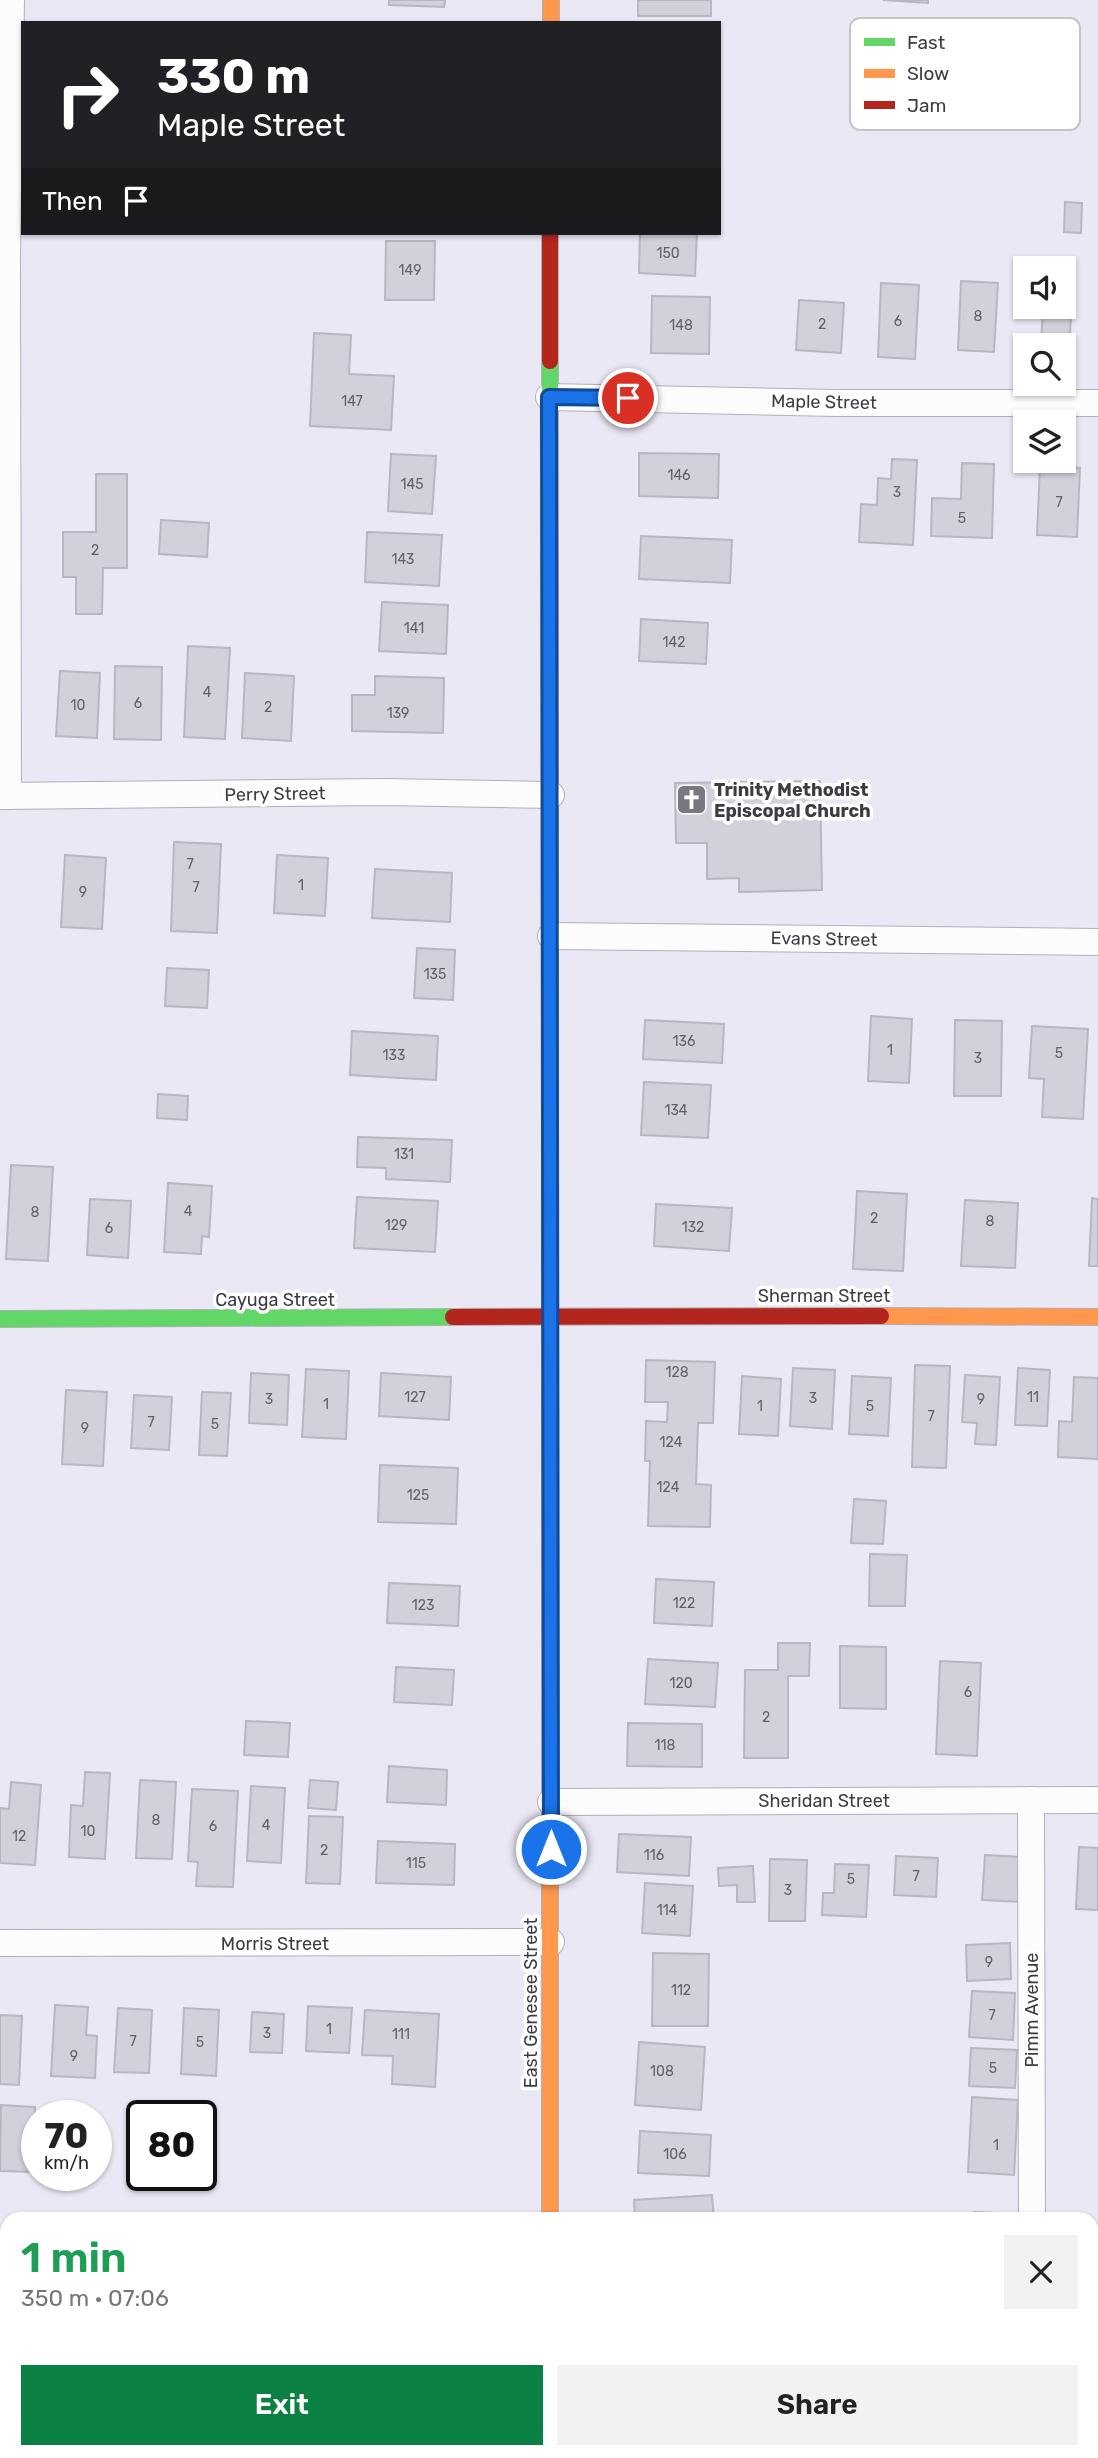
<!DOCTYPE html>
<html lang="en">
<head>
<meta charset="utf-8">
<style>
  body { margin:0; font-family:Rubik,sans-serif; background:#f2f2f2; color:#222; height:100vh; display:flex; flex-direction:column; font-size:26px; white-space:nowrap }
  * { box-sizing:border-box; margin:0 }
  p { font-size:23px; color:#767676 }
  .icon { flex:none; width:38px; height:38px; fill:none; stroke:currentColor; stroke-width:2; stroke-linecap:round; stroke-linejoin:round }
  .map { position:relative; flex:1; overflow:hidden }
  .panel { position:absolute; left:0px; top:2212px; width:1099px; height:247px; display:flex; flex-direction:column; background:#fff; border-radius:21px 21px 0 0; box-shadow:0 2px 5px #0004 }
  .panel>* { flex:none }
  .banner { position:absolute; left:21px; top:21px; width:700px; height:214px; border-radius:0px; box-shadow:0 2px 5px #0004; background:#202124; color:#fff; overflow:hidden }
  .fabs { position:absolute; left:1013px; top:256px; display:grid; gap:14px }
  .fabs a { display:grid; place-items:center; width:63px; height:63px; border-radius:0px; background:#fff; box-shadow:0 2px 5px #0004; font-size:35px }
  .speed { position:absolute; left:21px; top:2100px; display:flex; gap:14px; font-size:35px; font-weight:700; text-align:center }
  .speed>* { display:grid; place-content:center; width:91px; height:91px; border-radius:50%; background:#fff; box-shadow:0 2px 5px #0004; line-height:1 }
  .speed small { font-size:18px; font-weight:400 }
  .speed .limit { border:4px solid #111; border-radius:10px; background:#fff; color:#111 }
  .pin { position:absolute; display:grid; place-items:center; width:60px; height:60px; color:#fff; margin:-30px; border:4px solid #fff; border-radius:50%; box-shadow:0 2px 7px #0007 }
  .me { position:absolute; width:77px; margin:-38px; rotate:0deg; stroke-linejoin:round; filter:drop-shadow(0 0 5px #0008) }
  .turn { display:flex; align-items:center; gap:24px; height:147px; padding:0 21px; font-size:32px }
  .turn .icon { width:91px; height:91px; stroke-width:2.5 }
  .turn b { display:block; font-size:49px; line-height:60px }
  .then { display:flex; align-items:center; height:66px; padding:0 21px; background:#0003; gap:14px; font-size:26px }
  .round { display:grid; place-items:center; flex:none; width:74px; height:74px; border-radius:0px; background:#f2f2f2 }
  .overview { display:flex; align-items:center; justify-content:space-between; height:119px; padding:0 21px }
  h1 { font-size:42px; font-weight:600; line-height:52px; color:#1e9e55 }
  .primary-button { display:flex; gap:14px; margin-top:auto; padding:14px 21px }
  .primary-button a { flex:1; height:80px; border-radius:0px; background:#0b8043; color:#fff; font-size:28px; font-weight:600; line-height:80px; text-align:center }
  .primary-button a+a { background:#f2f2f2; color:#222 }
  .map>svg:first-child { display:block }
  .building { fill:#d2d1db; stroke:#b8b6c0; stroke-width:2 }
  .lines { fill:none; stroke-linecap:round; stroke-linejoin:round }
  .street-casing { stroke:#b1b0b9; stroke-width:28 }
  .fast-casing { stroke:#b1b0b9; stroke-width:18 }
  .slow-casing { stroke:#b1b0b9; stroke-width:18 }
  .jam-casing { stroke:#b1b0b9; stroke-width:18 }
  .street { stroke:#fcfcfd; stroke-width:26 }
  .fast { stroke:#63d668; stroke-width:16 }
  .slow { stroke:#ff974d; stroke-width:16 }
  .jam { stroke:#b3261e; stroke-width:16 }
  .route-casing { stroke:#114b97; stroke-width:18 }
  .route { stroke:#1a73e8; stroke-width:12 }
  .labels { text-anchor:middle; stroke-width:7; stroke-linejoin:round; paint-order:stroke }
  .number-label { font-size:14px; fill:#62616a }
  .street-label { font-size:18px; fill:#3d3c45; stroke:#fff }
  .poi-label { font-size:18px; font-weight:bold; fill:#3d3c45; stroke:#fff; text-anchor:start }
  .key { fill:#fff; stroke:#c5c4c7; stroke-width:2 }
  .key-label { font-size:19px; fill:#3d3c45 }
</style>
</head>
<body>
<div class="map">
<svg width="1098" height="2458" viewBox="0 0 1098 2458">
  <rect width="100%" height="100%" fill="#e9e8f4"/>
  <g class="building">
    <polygon points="389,0 445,0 444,7 389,5"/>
    <rect x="638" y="0" width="73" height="16"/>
    <polygon points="883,0 928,0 928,3"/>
    <polygon points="1065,202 1082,203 1081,233 1064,232"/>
    <polygon points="640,233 697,233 695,276 639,273"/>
    <polygon points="386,241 435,241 434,300 385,300"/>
    <polygon points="1064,275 1073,276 1069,352 1064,352 1064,345 1041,345 1043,306 1064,306"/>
    <polygon points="961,281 998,283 994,352 958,350"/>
    <polygon points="881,283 919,285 915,359 878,357"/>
    <polygon points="652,296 710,297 709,354 651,353"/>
    <polygon points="799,300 844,303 841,353 796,350"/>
    <polygon points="314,333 351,335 349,374 394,376 391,430 310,426"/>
    <polygon points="639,453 719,454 718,498 639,496"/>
    <polygon points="391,454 436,456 432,514 388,511"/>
    <polygon points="892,459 917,460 913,545 859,542 861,504 877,505 878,478 891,479"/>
    <polygon points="962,463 994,464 992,538 931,536 932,498 961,499"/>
    <polygon points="1040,466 1080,468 1077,537 1037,535"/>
    <polygon points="96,474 127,474 127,568 103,568 102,614 76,614 76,577 63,577 63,532 96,532"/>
    <polygon points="161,520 209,523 207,557 159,554"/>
    <polygon points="367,532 442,535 439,586 365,582"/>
    <polygon points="641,536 732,540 730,583 639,579"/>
    <polygon points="382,602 448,605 446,654 379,651"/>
    <polygon points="641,619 708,623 706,664 639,661"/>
    <polygon points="188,646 230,648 225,739 184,737"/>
    <polygon points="115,666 162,667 161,740 114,739"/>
    <polygon points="60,671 100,673 97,738 56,736"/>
    <polygon points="245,673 294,676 291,741 242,738"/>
    <polygon points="375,676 444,678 443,733 352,731 352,695 375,695"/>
    <polygon points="820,781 822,890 739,892 739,878 707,879 707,843 676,843 675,783"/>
    <polygon points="174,842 221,844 217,933 171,931"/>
    <polygon points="65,855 106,858 102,929 61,927"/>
    <polygon points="277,855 328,858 325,916 274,913"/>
    <polygon points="375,869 452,873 450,922 372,918"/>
    <polygon points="417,948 455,950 453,1000 414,998"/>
    <polygon points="167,968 209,970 207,1008 165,1006"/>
    <polygon points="871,1016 912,1019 909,1083 868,1081"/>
    <polygon points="645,1020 724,1024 722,1063 643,1059"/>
    <polygon points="955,1020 1002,1021 1001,1096 954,1096"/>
    <polygon points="1032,1026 1088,1029 1083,1119 1042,1117 1044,1079 1029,1078"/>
    <polygon points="352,1031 438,1036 436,1080 350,1075"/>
    <polygon points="644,1082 711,1085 708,1138 641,1135"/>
    <polygon points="158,1094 188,1096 187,1120 157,1118"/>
    <polygon points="358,1137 452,1140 450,1182 386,1179 386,1168 357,1167"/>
    <polygon points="11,1165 53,1167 48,1261 6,1259"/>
    <polygon points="168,1183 212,1186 209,1237 202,1236 201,1254 164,1252"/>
    <polygon points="857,1191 907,1194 903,1271 853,1269"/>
    <polygon points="357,1197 438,1201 435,1252 354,1248"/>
    <polygon points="1092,1198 1098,1199 1098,1266 1089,1266"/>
    <polygon points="90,1199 131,1201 128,1258 87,1255"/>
    <polygon points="965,1200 1018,1203 1015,1268 961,1266"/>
    <polygon points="656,1204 732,1208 729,1251 654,1246"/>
    <polygon points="646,1360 715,1362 713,1423 698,1423 696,1484 711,1485 710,1527 648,1526 650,1461 645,1461 646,1421 667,1422 668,1402 645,1402"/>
    <polygon points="915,1365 950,1366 946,1468 912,1467"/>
    <polygon points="793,1368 835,1370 832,1429 790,1426"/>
    <polygon points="1018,1368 1050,1370 1047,1426 1015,1425"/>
    <polygon points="306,1369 349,1371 346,1439 302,1437"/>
    <polygon points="251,1373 289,1375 287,1425 249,1423"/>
    <polygon points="381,1373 451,1377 449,1420 379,1416"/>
    <polygon points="965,1375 1000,1377 996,1445 975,1444 977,1423 962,1422"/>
    <polygon points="742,1376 781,1379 778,1436 739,1434"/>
    <polygon points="852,1376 891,1378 888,1436 849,1434"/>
    <polygon points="1074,1377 1098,1378 1098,1459 1058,1457 1059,1421 1072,1422"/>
    <polygon points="66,1390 107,1392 103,1466 62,1464"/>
    <polygon points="202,1392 231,1393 227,1456 199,1455"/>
    <polygon points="134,1395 172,1397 169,1450 131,1448"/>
    <polygon points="380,1465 458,1468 456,1524 378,1522"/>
    <polygon points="854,1499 886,1501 883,1544 851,1543"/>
    <polygon points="870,1554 907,1555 905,1606 869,1606"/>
    <polygon points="656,1579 714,1582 712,1626 654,1623"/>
    <polygon points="389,1583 460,1586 458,1626 387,1623"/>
    <polygon points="778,1643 810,1643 809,1676 788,1676 788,1758 744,1758 745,1670 778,1670"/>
    <polygon points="840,1646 886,1647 886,1709 840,1708"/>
    <polygon points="648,1659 718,1663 715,1707 645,1704"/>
    <polygon points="940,1661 981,1663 977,1756 936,1754"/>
    <polygon points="396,1667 454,1670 452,1705 394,1702"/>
    <polygon points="246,1721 290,1723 288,1757 244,1755"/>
    <polygon points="628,1723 702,1724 702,1767 627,1766"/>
    <polygon points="389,1766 447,1770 446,1805 387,1802"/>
    <polygon points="85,1772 110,1773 105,1859 69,1857 71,1805 83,1806"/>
    <polygon points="140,1780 176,1782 172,1859 136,1858"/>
    <polygon points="310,1780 338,1782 336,1810 308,1808"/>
    <polygon points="11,1782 41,1785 35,1865 0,1863 0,1808 9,1809"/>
    <polygon points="251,1786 285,1788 281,1863 247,1861"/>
    <polygon points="192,1789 238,1791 233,1887 196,1886 198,1862 188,1861"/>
    <polygon points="309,1816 343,1817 340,1884 306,1883"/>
    <polygon points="619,1834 691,1837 689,1876 617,1872"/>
    <polygon points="378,1841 455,1844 454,1885 376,1883"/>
    <polygon points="1079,1847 1098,1848 1098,1910 1076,1909"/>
    <polygon points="985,1855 1023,1857 1021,1902 982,1900"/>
    <polygon points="896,1856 938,1858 936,1897 894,1895"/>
    <polygon points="770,1859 807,1860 805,1921 769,1921"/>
    <polygon points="835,1864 869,1865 866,1917 822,1915 823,1893 834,1893"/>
    <polygon points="753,1866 755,1902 737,1902 737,1885 719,1886 718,1868"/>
    <polygon points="645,1883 693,1886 690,1936 642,1933"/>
    <polygon points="1010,1943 1011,1979 967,1981 966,1945"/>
    <polygon points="653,1953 709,1954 708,2026 652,2026"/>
    <polygon points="972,1991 1015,1993 1013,2040 969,2037"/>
    <polygon points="55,2005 88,2007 86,2035 97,2036 95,2078 51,2076"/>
    <polygon points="308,2006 352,2008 349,2053 306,2051"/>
    <polygon points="118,2008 152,2010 149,2073 114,2072"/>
    <polygon points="184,2008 219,2010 216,2076 181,2074"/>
    <polygon points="365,2010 439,2014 435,2087 392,2084 393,2056 362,2055"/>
    <polygon points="252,2012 284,2014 282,2053 250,2052"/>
    <polygon points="0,2015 22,2016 19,2085 0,2084"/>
    <polygon points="639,2042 705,2047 701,2110 635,2105"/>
    <polygon points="971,2048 1017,2050 1015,2088 969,2086"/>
    <polygon points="972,2097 1018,2100 1014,2175 968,2172"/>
    <polygon points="1,2105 35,2107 32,2172 0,2171"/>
    <polygon points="640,2131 711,2135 709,2176 638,2173"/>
    <polygon points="712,2195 714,2219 635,2219 634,2200"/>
    <polygon points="974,2212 1014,2214 1014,2219 974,2219"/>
    <polygon points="1092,2239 1098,2239 1098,2290 1096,2290 1095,2311 1092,2311"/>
    <rect x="394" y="2452" width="37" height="6"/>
    <rect x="666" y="2452" width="51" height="6"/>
    <polygon points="795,2452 833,2452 833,2458 794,2458"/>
    <polygon points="856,2452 922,2452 921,2458 855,2458"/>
    <polygon points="967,2452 1010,2452 1010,2458 966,2458"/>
    <polygon points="1029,2452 1077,2452 1076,2458 1083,2458 1029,2458"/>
  </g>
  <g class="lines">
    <defs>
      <g id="street">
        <polyline points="549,397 837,403 1098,403"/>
        <polyline points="0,796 385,792 551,795"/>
        <polyline points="8,796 7,255 11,0"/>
        <polyline points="551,936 1098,942"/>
        <polyline points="1031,1800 1032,2219"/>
        <polyline points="551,1802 1098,1800"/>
        <polyline points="0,1943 551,1942"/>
        <polyline points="1092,2361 1098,2361"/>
      </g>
      <g id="fast">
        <polyline points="550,361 550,715"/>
        <polyline points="550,1241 550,1628"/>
        <polyline points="0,1319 453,1317"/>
      </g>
      <g id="slow">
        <polyline points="551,0 551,23"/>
        <polyline points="881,1316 1098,1317"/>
        <polyline points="550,1628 550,2219"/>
      </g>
      <g id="jam">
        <polyline points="550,233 550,361"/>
        <polyline points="550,715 550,1241"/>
        <polyline points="453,1317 881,1316"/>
        <polyline points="549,2452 549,2458"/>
      </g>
    </defs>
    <use href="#street" class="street-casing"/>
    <use href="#fast" class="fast-casing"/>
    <use href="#slow" class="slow-casing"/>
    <use href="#jam" class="jam-casing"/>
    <use href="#street" class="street"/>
    <use href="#fast" class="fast"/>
    <use href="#slow" class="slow"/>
    <use href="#jam" class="jam"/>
  </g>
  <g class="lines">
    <defs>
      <polyline id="route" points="551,1849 549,397 628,398"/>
    </defs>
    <use href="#route" class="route-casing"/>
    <use href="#route" class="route"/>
  </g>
  <defs>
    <symbol id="church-square" viewBox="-11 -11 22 22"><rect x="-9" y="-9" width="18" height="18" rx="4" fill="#797882" stroke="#fff"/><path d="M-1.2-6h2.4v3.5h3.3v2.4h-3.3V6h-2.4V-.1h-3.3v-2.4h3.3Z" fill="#fff"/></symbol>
  </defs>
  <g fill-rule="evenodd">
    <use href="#church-square" x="674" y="782" width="35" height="35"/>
  </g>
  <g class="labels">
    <g class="number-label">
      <text x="668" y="258">150</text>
      <text x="410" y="275">149</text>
      <text x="978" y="321">8</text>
      <text x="898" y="326">6</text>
      <text x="822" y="329">2</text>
      <text x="681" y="330">148</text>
      <text x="352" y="406">147</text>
      <text x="679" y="480">146</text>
      <text x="412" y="489">145</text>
      <text x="897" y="497">3</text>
      <text x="1059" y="507">7</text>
      <text x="962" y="523">5</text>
      <text x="95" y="555">2</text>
      <text x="403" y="564">143</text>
      <text x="414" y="633">141</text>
      <text x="674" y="647">142</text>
      <text x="207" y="697">4</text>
      <text x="138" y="708">6</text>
      <text x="78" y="710">10</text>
      <text x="268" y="712">2</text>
      <text x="398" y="718">139</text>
      <text x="190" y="869">7</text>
      <text x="301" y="890">1</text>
      <text x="196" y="892">7</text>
      <text x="83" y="897">9</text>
      <text x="435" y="979">135</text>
      <text x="684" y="1046">136</text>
      <text x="890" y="1055">1</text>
      <text x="1059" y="1058">5</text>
      <text x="394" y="1060">133</text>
      <text x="978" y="1063">3</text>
      <text x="676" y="1115">134</text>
      <text x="404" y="1159">131</text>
      <text x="188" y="1216">4</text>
      <text x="35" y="1217">8</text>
      <text x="874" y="1223">2</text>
      <text x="990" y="1226">8</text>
      <text x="396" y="1230">129</text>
      <text x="693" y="1232">132</text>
      <text x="109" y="1233">6</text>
      <text x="677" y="1377">128</text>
      <text x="415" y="1402">127</text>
      <text x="1033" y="1402">11</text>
      <text x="813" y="1403">3</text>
      <text x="269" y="1404">3</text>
      <text x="981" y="1404">9</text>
      <text x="326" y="1409">1</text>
      <text x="760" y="1411">1</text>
      <text x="870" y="1411">5</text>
      <text x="931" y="1421">7</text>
      <text x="151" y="1427">7</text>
      <text x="215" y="1429">5</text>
      <text x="85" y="1433">9</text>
      <text x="671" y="1447">124</text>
      <text x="668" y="1492">124</text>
      <text x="418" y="1500">125</text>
      <text x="684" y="1608">122</text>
      <text x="423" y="1610">123</text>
      <text x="681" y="1688">120</text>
      <text x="968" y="1697">6</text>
      <text x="766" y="1722">2</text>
      <text x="665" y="1750">118</text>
      <text x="156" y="1825">8</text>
      <text x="266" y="1830">4</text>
      <text x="213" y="1831">6</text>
      <text x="88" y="1836">10</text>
      <text x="19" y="1841">12</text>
      <text x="324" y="1855">2</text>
      <text x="654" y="1860">116</text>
      <text x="416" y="1868">115</text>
      <text x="916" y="1881">7</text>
      <text x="851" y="1884">5</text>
      <text x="788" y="1895">3</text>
      <text x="667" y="1915">114</text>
      <text x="989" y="1967">9</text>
      <text x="681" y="1995">112</text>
      <text x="992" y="2020">7</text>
      <text x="329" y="2034">1</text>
      <text x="267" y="2038">3</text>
      <text x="401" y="2039">111</text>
      <text x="133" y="2046">7</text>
      <text x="200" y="2047">5</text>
      <text x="74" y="2061">9</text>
      <text x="993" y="2073">5</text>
      <text x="662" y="2076">108</text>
      <text x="996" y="2150">1</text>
      <text x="675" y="2159">106</text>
    </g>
    <g class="street-label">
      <text transform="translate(824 402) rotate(1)" y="6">Maple Street</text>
      <text transform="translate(275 794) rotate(-1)" y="6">Perry Street</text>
      <text transform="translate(824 939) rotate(1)" y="6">Evans Street</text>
      <text x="824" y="1302">Sherman Street</text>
      <text x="275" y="1306">Cayuga Street</text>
      <text x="824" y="1807">Sheridan Street</text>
      <text x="275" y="1950">Morris Street</text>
      <text transform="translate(531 2003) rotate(-90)" y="6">East Genesee Street</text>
      <text transform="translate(1032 2010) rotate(-90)" y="6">Pimm Avenue</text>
    </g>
    <g class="poi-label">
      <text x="714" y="796">Trinity Methodist<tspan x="714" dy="21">Episcopal Church</tspan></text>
    </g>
  </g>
  <rect x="850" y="18" width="230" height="112" rx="10" class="key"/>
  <rect x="864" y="38" width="31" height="8" fill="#63d668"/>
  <rect x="864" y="69" width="31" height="9" fill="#ff974d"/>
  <rect x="864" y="101" width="31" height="8" fill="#b3261e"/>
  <g class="key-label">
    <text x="907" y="49">Fast</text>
    <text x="907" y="80">Slow</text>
    <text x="907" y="112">Jam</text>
  </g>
</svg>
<div class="fabs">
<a><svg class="icon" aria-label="sound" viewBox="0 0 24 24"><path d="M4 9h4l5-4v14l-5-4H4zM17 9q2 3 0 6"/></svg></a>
<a><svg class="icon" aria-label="search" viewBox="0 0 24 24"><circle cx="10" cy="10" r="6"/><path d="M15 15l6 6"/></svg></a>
<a><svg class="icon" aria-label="layers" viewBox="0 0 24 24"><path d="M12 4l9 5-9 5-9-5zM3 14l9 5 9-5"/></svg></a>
</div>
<div class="speed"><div>70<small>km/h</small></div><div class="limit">80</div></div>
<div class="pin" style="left:628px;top:398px;background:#d93025"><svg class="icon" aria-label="arrive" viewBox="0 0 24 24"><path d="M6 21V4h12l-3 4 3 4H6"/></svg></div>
<svg class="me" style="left:551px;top:1849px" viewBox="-20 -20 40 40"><circle r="17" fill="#1a73e8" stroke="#fff" stroke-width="3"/><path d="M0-11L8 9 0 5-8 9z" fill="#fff"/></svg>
<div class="banner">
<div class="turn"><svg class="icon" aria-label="right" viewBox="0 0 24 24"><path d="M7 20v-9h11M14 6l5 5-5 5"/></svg><div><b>330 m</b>Maple Street</div></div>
<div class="then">Then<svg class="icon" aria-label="arrive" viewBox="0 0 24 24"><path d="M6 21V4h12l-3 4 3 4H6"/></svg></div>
</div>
<section class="panel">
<div class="overview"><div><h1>1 min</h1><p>350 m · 07:06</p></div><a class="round"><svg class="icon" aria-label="close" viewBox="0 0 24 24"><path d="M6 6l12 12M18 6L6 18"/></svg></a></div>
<div class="primary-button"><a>Exit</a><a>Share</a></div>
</section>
</div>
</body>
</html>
